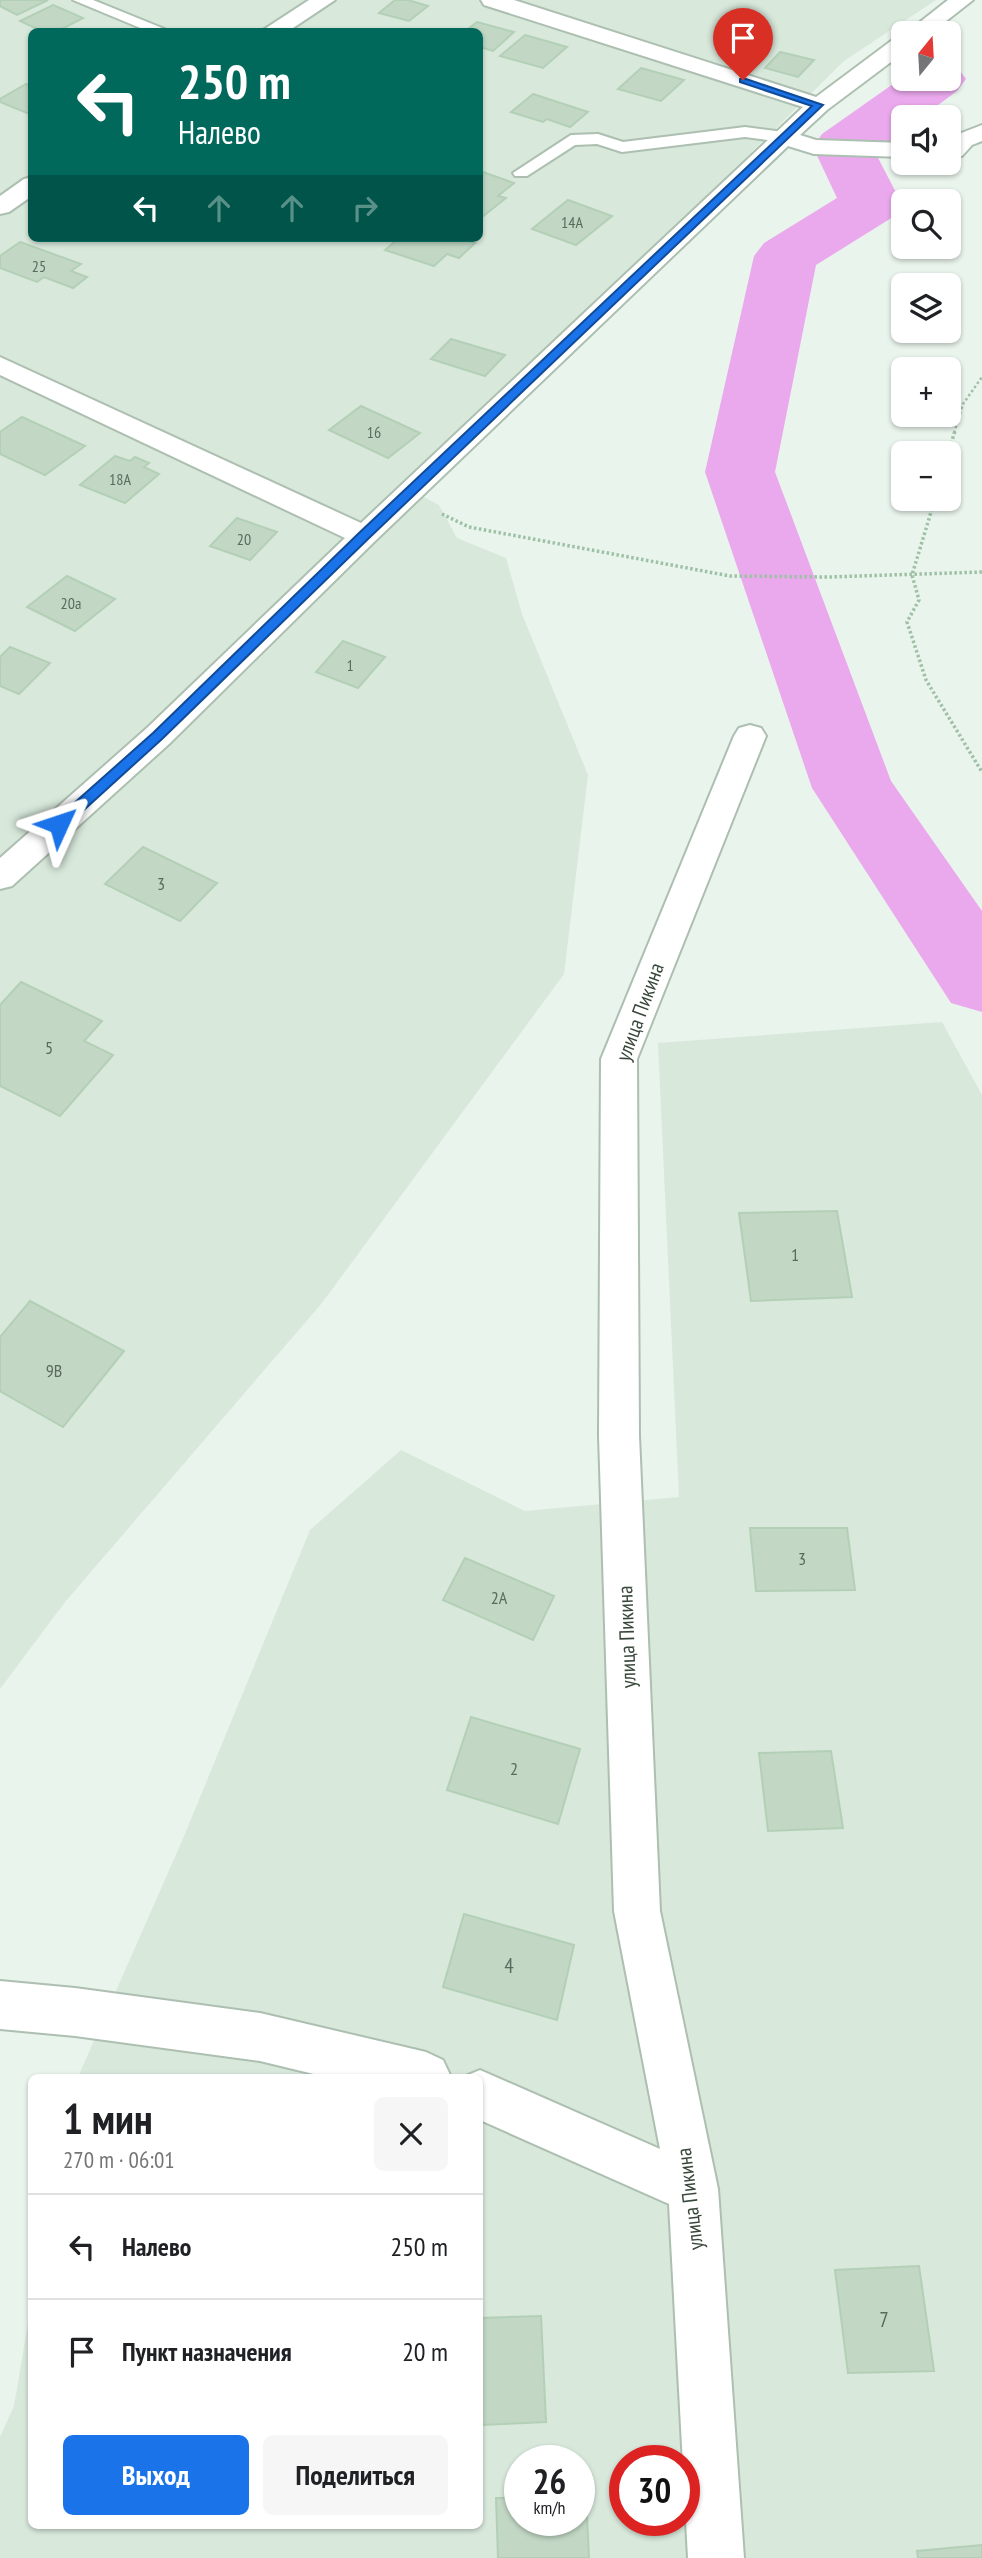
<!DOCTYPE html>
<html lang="ru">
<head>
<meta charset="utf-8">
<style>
  body { margin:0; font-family:"PT Sans Narrow",sans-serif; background:#f6f6f6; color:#202124; height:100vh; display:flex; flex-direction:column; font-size:26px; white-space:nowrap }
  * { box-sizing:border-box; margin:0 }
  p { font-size:23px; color:#757577 }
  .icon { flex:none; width:38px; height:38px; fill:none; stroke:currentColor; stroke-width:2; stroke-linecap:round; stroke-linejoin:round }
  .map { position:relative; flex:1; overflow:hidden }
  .side { position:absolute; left:28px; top:2074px; width:455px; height:455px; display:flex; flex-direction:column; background:#fff; border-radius:10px; box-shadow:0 2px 5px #0004 }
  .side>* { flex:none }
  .hud { position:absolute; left:28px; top:28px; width:455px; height:214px; border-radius:10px; box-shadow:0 2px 5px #0004; background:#00695c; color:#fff; overflow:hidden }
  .needle { width:46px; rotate:18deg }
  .controls { position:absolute; left:891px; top:21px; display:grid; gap:14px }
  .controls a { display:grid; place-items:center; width:70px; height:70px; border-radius:10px; background:#fff; box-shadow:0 2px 5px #0004; font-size:35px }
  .speed { position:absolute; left:504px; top:2445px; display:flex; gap:14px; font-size:35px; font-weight:700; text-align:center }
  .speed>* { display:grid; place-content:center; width:91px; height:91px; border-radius:50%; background:#fff; box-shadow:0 2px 5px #0004; line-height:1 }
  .speed small { font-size:18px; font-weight:400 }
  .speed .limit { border:10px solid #d22; background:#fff; color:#111 }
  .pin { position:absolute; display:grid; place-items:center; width:60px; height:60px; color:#fff; margin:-72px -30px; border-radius:50% 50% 50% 0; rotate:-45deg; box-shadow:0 0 7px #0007 }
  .pin .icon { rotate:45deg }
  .me { position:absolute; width:77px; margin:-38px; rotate:48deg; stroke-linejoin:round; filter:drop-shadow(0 0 5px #0008) }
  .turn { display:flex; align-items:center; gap:24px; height:147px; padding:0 35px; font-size:32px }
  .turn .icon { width:91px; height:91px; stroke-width:2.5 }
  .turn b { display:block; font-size:49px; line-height:60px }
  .lanes { display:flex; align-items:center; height:66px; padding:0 35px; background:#0003; justify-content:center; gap:35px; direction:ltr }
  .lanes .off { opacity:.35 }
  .round { display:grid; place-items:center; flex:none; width:74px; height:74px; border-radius:10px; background:#f6f6f6 }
  .head { display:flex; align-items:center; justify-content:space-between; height:119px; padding:0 35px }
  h1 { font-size:42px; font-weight:700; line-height:52px }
  .button { display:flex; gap:14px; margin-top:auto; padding:14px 35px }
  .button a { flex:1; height:80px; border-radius:10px; background:#1a73e8; color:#fff; font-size:28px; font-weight:700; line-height:80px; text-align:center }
  .button a+a { background:#f6f6f6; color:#202124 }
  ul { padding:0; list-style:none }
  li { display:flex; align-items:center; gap:21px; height:105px; padding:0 35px; border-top:2px solid #e0e0e0 }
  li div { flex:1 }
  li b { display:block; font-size:26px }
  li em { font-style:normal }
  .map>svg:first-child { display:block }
  .residential { fill:#d8e8db; fill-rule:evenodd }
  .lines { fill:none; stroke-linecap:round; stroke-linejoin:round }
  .river { fill:#eaa9ed; fill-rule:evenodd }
  .building { fill:#c2d8c5; stroke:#b3d0b7; stroke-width:2 }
  .service-casing { stroke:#acbfb0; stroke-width:4 }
  .minor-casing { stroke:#acbfb0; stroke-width:4 }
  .path-far1 { stroke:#9ec0a4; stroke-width:2.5; stroke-dasharray:2.5 2.5; stroke-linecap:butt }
  .path { stroke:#9ec0a4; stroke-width:3.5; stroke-dasharray:2.5 2.5; stroke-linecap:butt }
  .service { fill:#fff; fill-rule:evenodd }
  .minor { fill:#fff; fill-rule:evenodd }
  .route { fill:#1a73e8; stroke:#114b97; stroke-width:2 }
  .labels { text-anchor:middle; stroke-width:5; stroke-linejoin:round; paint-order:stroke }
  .far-number-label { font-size:16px; fill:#5a6b5d }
  .number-label { font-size:18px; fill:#5a6b5d }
  .street-label { font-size:21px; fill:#38473a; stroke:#fff }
  .near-number-label { font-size:21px; fill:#5a6b5d }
</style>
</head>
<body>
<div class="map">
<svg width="982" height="2558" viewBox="0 0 982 2558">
  <rect width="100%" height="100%" fill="#e9f4ec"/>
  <g class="residential">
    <path d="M0 0H936L844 61 410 490 439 505 457 538 506 558 522 614 588 775 564 974 322 1303 65 1602 0 1689ZM32 32H480V238H32Z"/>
    <path d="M942 1022 982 1095V2558H0V2437L14 2406 31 2306 32 2525H480V2077H78L182 1841 310 1530 401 1450 525 1511 679 1497 658 1043ZM520 2460H579V2520H520ZM625 2460H684V2520H625Z"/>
  </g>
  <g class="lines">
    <polygon class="river" points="948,65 957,67 966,79 957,91 922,117 903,117 903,131 875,152 902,204 893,217 816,265 775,472 891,781 982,911 982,1012 951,1003 812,788 705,472 754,256 764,243 837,198 813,147 822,134 903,77 948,79"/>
  </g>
  <g class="building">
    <polygon points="0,0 48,0 17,15 0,6"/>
    <polygon points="395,0 408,0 428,6 409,21 379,13"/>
    <polygon points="53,5 83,18 56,32 44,32 20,21"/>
    <polygon points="477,22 514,32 493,51 480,47 480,32 464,32"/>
    <polygon points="525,35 567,47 543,68 500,56"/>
    <polygon points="780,52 814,60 798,77 765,68"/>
    <polygon points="641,68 684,80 661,101 618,89"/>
    <polygon points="26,84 32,86 32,115 0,102 0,99"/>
    <polygon points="533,94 588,112 570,127 547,119 543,122 511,112"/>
    <polygon points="480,171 514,183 498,196 506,198 482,217 480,216"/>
    <polygon points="568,200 612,216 576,245 532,229"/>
    <polygon points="399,238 458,238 475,243 459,258 447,254 434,266 385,250"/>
    <polygon points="20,242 81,264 71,271 87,277 73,288 44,277 37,282 0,268 0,256"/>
    <polygon points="451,339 505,355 485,376 431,359"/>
    <polygon points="361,406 420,433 388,458 329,430"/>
    <polygon points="22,417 85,446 45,475 0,454 0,432"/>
    <polygon points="115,456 130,461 135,457 149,463 144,467 159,474 125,503 80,485"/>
    <polygon points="237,518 277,532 250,560 210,546"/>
    <polygon points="67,576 115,599 75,631 27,607"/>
    <polygon points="343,641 385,657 358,688 316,672"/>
    <polygon points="10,647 50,663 19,694 0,686 0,657"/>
    <polygon points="143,847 217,883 180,921 105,884"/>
    <polygon points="21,982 102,1021 84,1041 113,1055 60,1116 0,1086 0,1005"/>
    <polygon points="837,1211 852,1297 751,1301 739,1213"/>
    <polygon points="30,1301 124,1351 63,1427 0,1391 0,1337"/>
    <polygon points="750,1528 847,1528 855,1590 756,1591"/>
    <polygon points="465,1558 554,1596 533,1640 443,1600"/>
    <polygon points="471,1717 580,1749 558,1824 447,1790"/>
    <polygon points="831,1751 843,1828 768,1831 759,1753"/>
    <polygon points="464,1914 574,1945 557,2020 443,1987"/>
    <polygon points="919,2266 934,2371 848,2373 835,2270"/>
    <polygon points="541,2316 546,2422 480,2425 480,2318"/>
    <polygon points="579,2496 586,2496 589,2558 498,2558 496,2498 520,2498 520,2520 579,2520"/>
    <polygon points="982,2545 982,2558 918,2558 917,2551"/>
  </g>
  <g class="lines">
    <defs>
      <g id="service">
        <polygon points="73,0 93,0 172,32 150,32"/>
        <polygon points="745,127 784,132 792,137 784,142 745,137 622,152 597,144 575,145 527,176 515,176 513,173 571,135 598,134 623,142"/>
      </g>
      <g id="minor">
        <polygon points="309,0 335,0 287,32 260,32"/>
        <polygon points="481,0 514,0 816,97 895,38 903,36 903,53 827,110 800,135 816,140 903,143 903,157 814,154 788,146 374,542 169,744 12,886 0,889 0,858 147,728 345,538 0,375 0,357 361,523 803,107 484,5"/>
        <polygon points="948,0 973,0 931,33 906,33"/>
        <polygon points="982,125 982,141 972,145 962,156 948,157 948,143 956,135"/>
        <polygon points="32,177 32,196 9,212 0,214 0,196 24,179"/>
        <polygon points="750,725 761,728 766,736 637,1059 639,1436 660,1911 718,2189 744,2558 688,2558 669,2204 480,2120 480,2077 463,2077 480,2070 660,2149 614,1911 599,1436 601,1059 734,736 739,728"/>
        <polygon points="0,1981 75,1988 260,2013 426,2052 443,2060 451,2077 326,2077 260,2061 75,2036 0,2029"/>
      </g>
    </defs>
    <use href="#service" class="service-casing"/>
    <use href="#minor" class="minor-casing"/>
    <polyline class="path-far1" points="954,433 963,404 982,377"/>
    <g class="path">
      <polyline points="948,453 955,431"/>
      <polyline points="935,499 912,575 919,600 907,622 926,680 982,772"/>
      <polyline points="442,514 469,527 730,576 829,577 982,572"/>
    </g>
    <use href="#service" class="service"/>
    <use href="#minor" class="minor"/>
  </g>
  <polygon class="route" points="743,78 823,105 368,539 162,739 64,828 54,828 54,821 153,733 359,533 812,106 740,82 740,79"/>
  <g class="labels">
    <g class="far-number-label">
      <text x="572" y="228">14А</text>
      <text x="39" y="272">25</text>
      <text x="374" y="438">16</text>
      <text x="120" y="485">18А</text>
      <text x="244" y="545">20</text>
      <text x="71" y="609">20а</text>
      <text x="350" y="671">1</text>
    </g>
    <g class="number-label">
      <text x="161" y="890">3</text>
      <text x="49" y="1054">5</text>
      <text x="795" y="1261">1</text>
      <text x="54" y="1377">9В</text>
      <text x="802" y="1565">3</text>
      <text x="499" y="1604">2А</text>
      <text x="514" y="1775">2</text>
    </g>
    <g class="street-label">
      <text transform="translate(640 1012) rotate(-70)" y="7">улица Пикина</text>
      <text transform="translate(627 1637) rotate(-92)" y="7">улица Пикина</text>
      <text transform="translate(690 2199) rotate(-97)" y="7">улица Пикина</text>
    </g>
    <g class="near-number-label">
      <text x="509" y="1973">4</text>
      <text x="884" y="2327">7</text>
    </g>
  </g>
</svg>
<div class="controls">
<a><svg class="needle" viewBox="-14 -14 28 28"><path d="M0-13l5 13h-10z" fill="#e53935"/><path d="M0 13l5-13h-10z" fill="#757577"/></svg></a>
<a><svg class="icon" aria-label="sound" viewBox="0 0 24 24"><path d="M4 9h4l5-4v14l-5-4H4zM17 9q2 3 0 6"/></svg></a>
<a><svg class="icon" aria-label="search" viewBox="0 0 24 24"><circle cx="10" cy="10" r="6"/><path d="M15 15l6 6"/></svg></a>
<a><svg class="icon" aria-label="layers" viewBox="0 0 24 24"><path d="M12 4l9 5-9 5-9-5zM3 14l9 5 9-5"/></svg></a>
<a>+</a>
<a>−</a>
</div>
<div class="speed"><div>26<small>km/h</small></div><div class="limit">30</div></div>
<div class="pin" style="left:743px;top:80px;background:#d93025"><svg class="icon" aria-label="arrive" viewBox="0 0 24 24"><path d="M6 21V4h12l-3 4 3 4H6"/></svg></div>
<svg class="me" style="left:59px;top:824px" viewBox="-20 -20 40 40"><path d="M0-17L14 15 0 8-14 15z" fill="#1a73e8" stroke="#fff" stroke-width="4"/></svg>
<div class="hud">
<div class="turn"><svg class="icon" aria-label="left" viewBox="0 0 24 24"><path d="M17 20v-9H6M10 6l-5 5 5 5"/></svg><div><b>250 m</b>Налево</div></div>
<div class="lanes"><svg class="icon" aria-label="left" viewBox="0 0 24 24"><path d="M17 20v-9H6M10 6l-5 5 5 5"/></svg><svg class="icon off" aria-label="ahead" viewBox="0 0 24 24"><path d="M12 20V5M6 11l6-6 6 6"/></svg><svg class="icon off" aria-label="ahead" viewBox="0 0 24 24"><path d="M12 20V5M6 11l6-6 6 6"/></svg><svg class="icon off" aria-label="right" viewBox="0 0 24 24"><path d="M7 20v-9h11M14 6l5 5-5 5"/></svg></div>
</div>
<section class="side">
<div class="head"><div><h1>1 мин</h1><p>270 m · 06:01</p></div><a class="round"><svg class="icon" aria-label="close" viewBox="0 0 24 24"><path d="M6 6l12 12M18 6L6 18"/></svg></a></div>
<ul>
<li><svg class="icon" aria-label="left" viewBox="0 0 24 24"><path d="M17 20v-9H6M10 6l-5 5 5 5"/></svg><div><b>Налево</b></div><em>250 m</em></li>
<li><svg class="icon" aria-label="arrive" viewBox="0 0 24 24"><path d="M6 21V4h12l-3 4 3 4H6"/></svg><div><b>Пункт назначения</b></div><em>20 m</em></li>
</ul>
<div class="button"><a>Выход</a><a>Поделиться</a></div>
</section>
</div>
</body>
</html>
